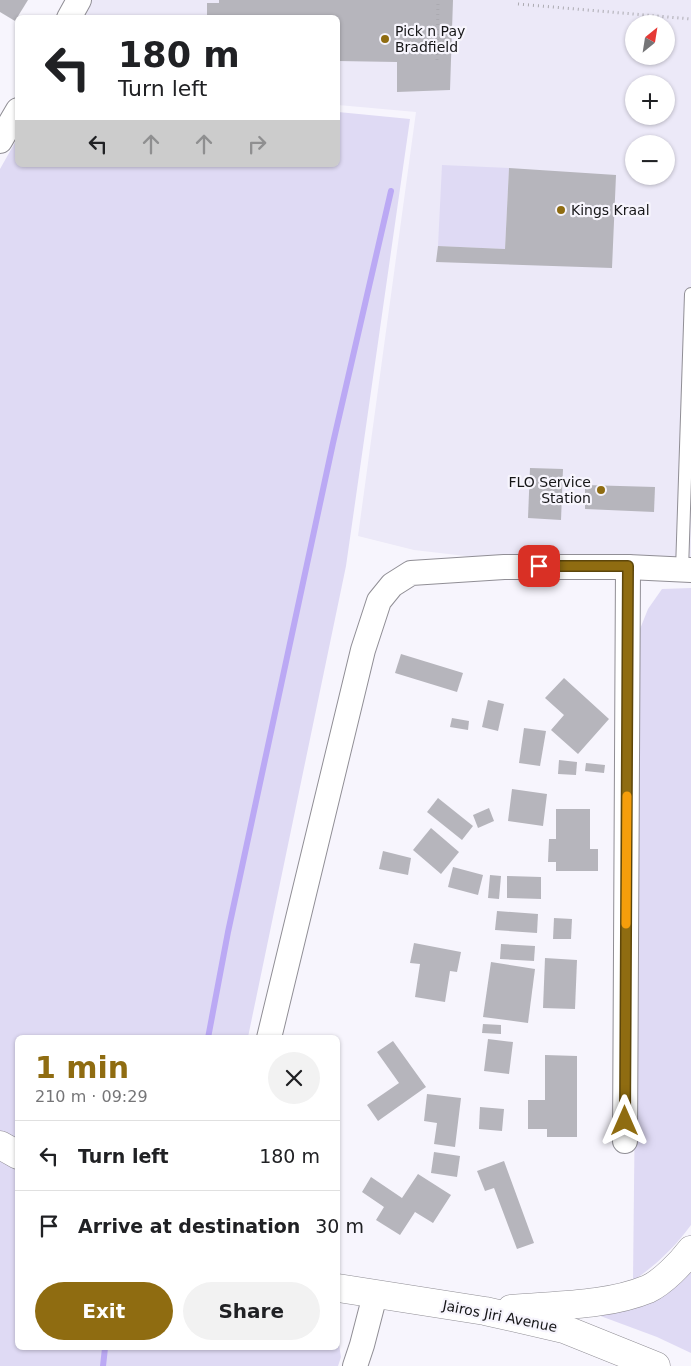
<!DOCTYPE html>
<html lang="en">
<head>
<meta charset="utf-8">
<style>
  body { margin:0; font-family:"DejaVu Sans",sans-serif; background:#f2f2f2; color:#202124; height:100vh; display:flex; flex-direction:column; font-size:19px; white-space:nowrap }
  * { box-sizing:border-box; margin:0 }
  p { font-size:16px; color:#757577 }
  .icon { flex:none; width:28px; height:28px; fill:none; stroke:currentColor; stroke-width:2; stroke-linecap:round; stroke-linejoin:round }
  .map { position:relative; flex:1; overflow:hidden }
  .panel { position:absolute; left:15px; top:1035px; width:325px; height:315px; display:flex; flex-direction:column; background:#fff; border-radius:8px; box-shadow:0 1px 4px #0004 }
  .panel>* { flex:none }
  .banner { position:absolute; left:15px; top:15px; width:325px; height:152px; border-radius:8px; box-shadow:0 1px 4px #0004; background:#fff; color:#202124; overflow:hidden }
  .needle { width:32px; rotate:30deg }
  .tools { position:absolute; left:625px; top:15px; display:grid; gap:10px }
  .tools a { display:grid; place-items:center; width:50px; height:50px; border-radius:50%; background:#fff; box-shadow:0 1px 4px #0004; font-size:25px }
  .pin { position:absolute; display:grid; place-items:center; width:42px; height:42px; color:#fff; margin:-21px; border-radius:10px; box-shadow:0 2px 8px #0006 }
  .me { position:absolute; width:55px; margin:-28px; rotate:0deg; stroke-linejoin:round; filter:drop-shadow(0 0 4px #0008) }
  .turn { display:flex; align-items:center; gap:18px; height:105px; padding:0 20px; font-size:22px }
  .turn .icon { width:65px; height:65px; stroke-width:2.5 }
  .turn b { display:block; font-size:35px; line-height:42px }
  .lanes { display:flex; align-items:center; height:48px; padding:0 20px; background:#0003; justify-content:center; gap:25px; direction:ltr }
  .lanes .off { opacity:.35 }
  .round { display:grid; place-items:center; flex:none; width:52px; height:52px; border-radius:26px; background:#f2f2f2 }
  .overview { display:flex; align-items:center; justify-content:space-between; height:85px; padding:0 20px }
  h1 { font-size:30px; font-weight:600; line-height:38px; color:#8f6c11 }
  .cta { display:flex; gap:10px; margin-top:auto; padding:10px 20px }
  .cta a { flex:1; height:58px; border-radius:30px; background:#8f6c11; color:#fff; font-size:20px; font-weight:600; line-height:58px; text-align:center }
  .cta a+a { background:#f2f2f2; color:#202124 }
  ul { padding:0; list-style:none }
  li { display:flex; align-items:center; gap:15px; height:70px; padding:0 20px; border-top:1px solid #e0e0e0 }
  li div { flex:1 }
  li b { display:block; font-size:19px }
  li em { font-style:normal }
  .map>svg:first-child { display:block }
  .built { fill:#ece9f8; fill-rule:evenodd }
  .green { fill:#dfdaf4 }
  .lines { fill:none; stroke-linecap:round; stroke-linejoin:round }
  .stream { stroke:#bba9f4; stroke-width:6 }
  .building { fill:#b6b5bc }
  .service-casing { stroke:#908e95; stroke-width:14 }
  .minor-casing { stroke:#908e95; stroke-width:26 }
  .secondary-casing { stroke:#908e95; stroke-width:29 }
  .path { stroke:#abaab0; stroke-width:3; stroke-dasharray:1 4; stroke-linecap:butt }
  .service { stroke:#fff; stroke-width:12 }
  .minor { stroke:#fff; stroke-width:24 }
  .secondary { stroke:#fff; stroke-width:28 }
  .route-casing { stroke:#5d460b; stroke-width:12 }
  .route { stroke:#8f6c11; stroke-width:9 }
  .slow { stroke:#f59e0b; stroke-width:9 }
  .poi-dot { fill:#8f6c11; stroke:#f7f5fd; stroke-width:2 }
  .labels { text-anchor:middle; stroke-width:4.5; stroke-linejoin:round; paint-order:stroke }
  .poi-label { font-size:14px; fill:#161618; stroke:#f7f5fd; text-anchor:start }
  .street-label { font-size:14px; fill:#161618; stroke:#f7f5fd }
</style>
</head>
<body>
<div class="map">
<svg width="691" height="1366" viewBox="0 0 691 1366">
  <rect width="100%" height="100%" fill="#f7f5fd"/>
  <path class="built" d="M89 0H691V564L500 560 414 550 358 536 416 112 338 105V18H81ZM634 24H666V56H634ZM634 84H666V116H634ZM634 144H666V176H634Z"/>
  <g class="green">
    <polygon points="338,112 410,119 346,566 248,1037 18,1038 18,1348 338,1348 338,1338 341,1357 338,1366 0,1366 0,169 17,139 18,165 338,165"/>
    <polygon points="442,165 509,168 505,249 438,246"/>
    <path d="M691 588V1225C675 1247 656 1265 633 1281L640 629 648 609 662 589Z"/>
    <polygon points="691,1261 691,1353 657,1337 587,1311"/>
  </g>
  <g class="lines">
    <g class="stream">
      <polyline points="208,1038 228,932 333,443 391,191"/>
      <polyline points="103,1366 105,1348"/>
    </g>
  </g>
  <g class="building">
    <polygon points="0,0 28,0 15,21 0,12"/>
    <polygon points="219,0 453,0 450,90 397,92 397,62 338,61 338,18 207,18 207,3 219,3"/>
    <polygon points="509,168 616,175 612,268 436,262 438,246 505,249"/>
    <polygon points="530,468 563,469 561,520 528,518"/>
    <polygon points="585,485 655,487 654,512 585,509"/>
    <polygon points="401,654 463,673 457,692 395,673"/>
    <polygon points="564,678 609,719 578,754 551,730 564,715 545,698"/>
    <polygon points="488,700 504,704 498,731 482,727"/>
    <polygon points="452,718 469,721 468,730 450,727"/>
    <polygon points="524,728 546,731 540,766 519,763"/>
    <polygon points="559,760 577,762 576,775 558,774"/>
    <polygon points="586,763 605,765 604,773 585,771"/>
    <polygon points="512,789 547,794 543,826 508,821"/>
    <polygon points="438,798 473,826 462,840 427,812"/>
    <polygon points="489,808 494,821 478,828 473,815"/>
    <polygon points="556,809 590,809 590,849 598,849 598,871 556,871 556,862 548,862 549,839 556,839"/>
    <polygon points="431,828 459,852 441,874 413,850"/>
    <polygon points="383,851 411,858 408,875 379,869"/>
    <polygon points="453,867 483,875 478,895 448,887"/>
    <polygon points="490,875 501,876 499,899 488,898"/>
    <polygon points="507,876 541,877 541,899 507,898"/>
    <polygon points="497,911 538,914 537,933 495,930"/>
    <polygon points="554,918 572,919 571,939 553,939"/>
    <polygon points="414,943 461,952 457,972 450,971 445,1002 415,997 420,964 410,963"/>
    <polygon points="501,944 535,946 534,961 500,959"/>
    <polygon points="545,958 577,960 575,1009 543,1008"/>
    <polygon points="491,962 535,969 528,1023 483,1017"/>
    <polygon points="483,1024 501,1025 501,1034 482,1033"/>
    <polygon points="488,1039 513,1042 509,1074 484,1071"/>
    <polygon points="393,1041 426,1087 378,1121 367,1105 399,1083 377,1052"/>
    <polygon points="545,1055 577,1056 577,1137 547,1137 547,1129 528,1129 528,1100 545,1100"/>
    <polygon points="427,1094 461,1098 455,1147 434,1144 437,1123 424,1121"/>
    <polygon points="480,1107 504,1109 502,1131 479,1129"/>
    <polygon points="434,1152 460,1156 457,1177 431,1173"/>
    <polygon points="504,1161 534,1243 517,1249 494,1188 485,1191 477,1171"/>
    <polygon points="418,1174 451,1195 433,1223 415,1212 400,1235 376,1220 384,1207 362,1192 371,1177 402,1198"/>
  </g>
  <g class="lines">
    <defs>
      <polyline id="service" points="682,570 691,294"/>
      <g id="minor">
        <polyline points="69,18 79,0"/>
        <polyline points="0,141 18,110"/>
        <polyline points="269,1038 363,650 379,601 392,585 411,573 504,567 628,567 691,570"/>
        <polyline points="625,1141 628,567"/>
        <polyline points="355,1366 362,1345 375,1295"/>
      </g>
      <g id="secondary">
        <polyline points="0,1145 18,1155"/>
        <polyline points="338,1288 485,1311 564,1329 656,1366"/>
        <path d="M511 1309C555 1305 607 1306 648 1289 663 1282 681 1263 691 1250"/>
      </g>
    </defs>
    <use href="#service" class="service-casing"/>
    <use href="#minor" class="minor-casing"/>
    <use href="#secondary" class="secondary-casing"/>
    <g class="path">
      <polyline points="518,4 691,19"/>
      <polyline points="437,60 438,0"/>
    </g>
    <use href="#service" class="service"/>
    <use href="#minor" class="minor"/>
    <use href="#secondary" class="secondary"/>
  </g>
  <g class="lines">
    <defs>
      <polyline id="route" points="539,566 628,566 625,1121"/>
    </defs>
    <use href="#route" class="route-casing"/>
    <use href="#route" class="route"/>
    <polyline class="slow" points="626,924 627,796"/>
  </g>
  <g class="poi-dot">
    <circle cx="385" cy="39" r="5"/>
    <circle cx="561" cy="210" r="5"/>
    <circle cx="601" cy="490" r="5"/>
  </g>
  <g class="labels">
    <g class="poi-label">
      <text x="395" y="36">Pick n Pay<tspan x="395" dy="16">Bradfield</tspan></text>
      <text x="571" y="215">Kings Kraal</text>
      <text x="591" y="487" text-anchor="end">FLO Service<tspan x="591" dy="16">Station</tspan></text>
    </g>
    <g class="street-label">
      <text transform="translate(500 1316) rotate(11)" y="5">Jairos Jiri Avenue</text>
    </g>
  </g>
</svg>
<div class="tools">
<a><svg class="needle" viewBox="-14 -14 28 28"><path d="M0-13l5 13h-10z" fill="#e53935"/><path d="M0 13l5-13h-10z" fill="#757577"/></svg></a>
<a>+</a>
<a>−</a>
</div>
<div class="pin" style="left:539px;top:566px;background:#d93025"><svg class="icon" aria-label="arrive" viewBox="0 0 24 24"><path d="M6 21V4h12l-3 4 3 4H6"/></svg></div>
<svg class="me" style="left:625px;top:1121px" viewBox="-20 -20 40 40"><path d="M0-17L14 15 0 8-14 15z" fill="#8f6c11" stroke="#fff" stroke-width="4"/></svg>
<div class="banner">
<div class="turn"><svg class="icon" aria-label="left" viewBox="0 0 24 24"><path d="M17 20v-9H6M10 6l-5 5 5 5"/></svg><div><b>180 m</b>Turn left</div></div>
<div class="lanes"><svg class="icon" aria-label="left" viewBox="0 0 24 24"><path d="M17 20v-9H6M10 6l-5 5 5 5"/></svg><svg class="icon off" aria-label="ahead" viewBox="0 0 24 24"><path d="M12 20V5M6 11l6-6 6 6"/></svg><svg class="icon off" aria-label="ahead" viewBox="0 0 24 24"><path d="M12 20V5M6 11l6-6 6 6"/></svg><svg class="icon off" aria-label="right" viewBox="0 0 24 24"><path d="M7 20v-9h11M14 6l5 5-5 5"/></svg></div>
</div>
<section class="panel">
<div class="overview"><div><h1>1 min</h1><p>210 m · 09:29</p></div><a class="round"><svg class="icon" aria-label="close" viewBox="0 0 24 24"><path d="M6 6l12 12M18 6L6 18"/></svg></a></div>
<ul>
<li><svg class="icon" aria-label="left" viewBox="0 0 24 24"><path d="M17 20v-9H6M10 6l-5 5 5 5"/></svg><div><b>Turn left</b></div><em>180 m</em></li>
<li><svg class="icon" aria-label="arrive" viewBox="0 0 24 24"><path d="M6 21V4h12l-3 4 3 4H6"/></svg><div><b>Arrive at destination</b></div><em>30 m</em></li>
</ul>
<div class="cta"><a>Exit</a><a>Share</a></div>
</section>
</div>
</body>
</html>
